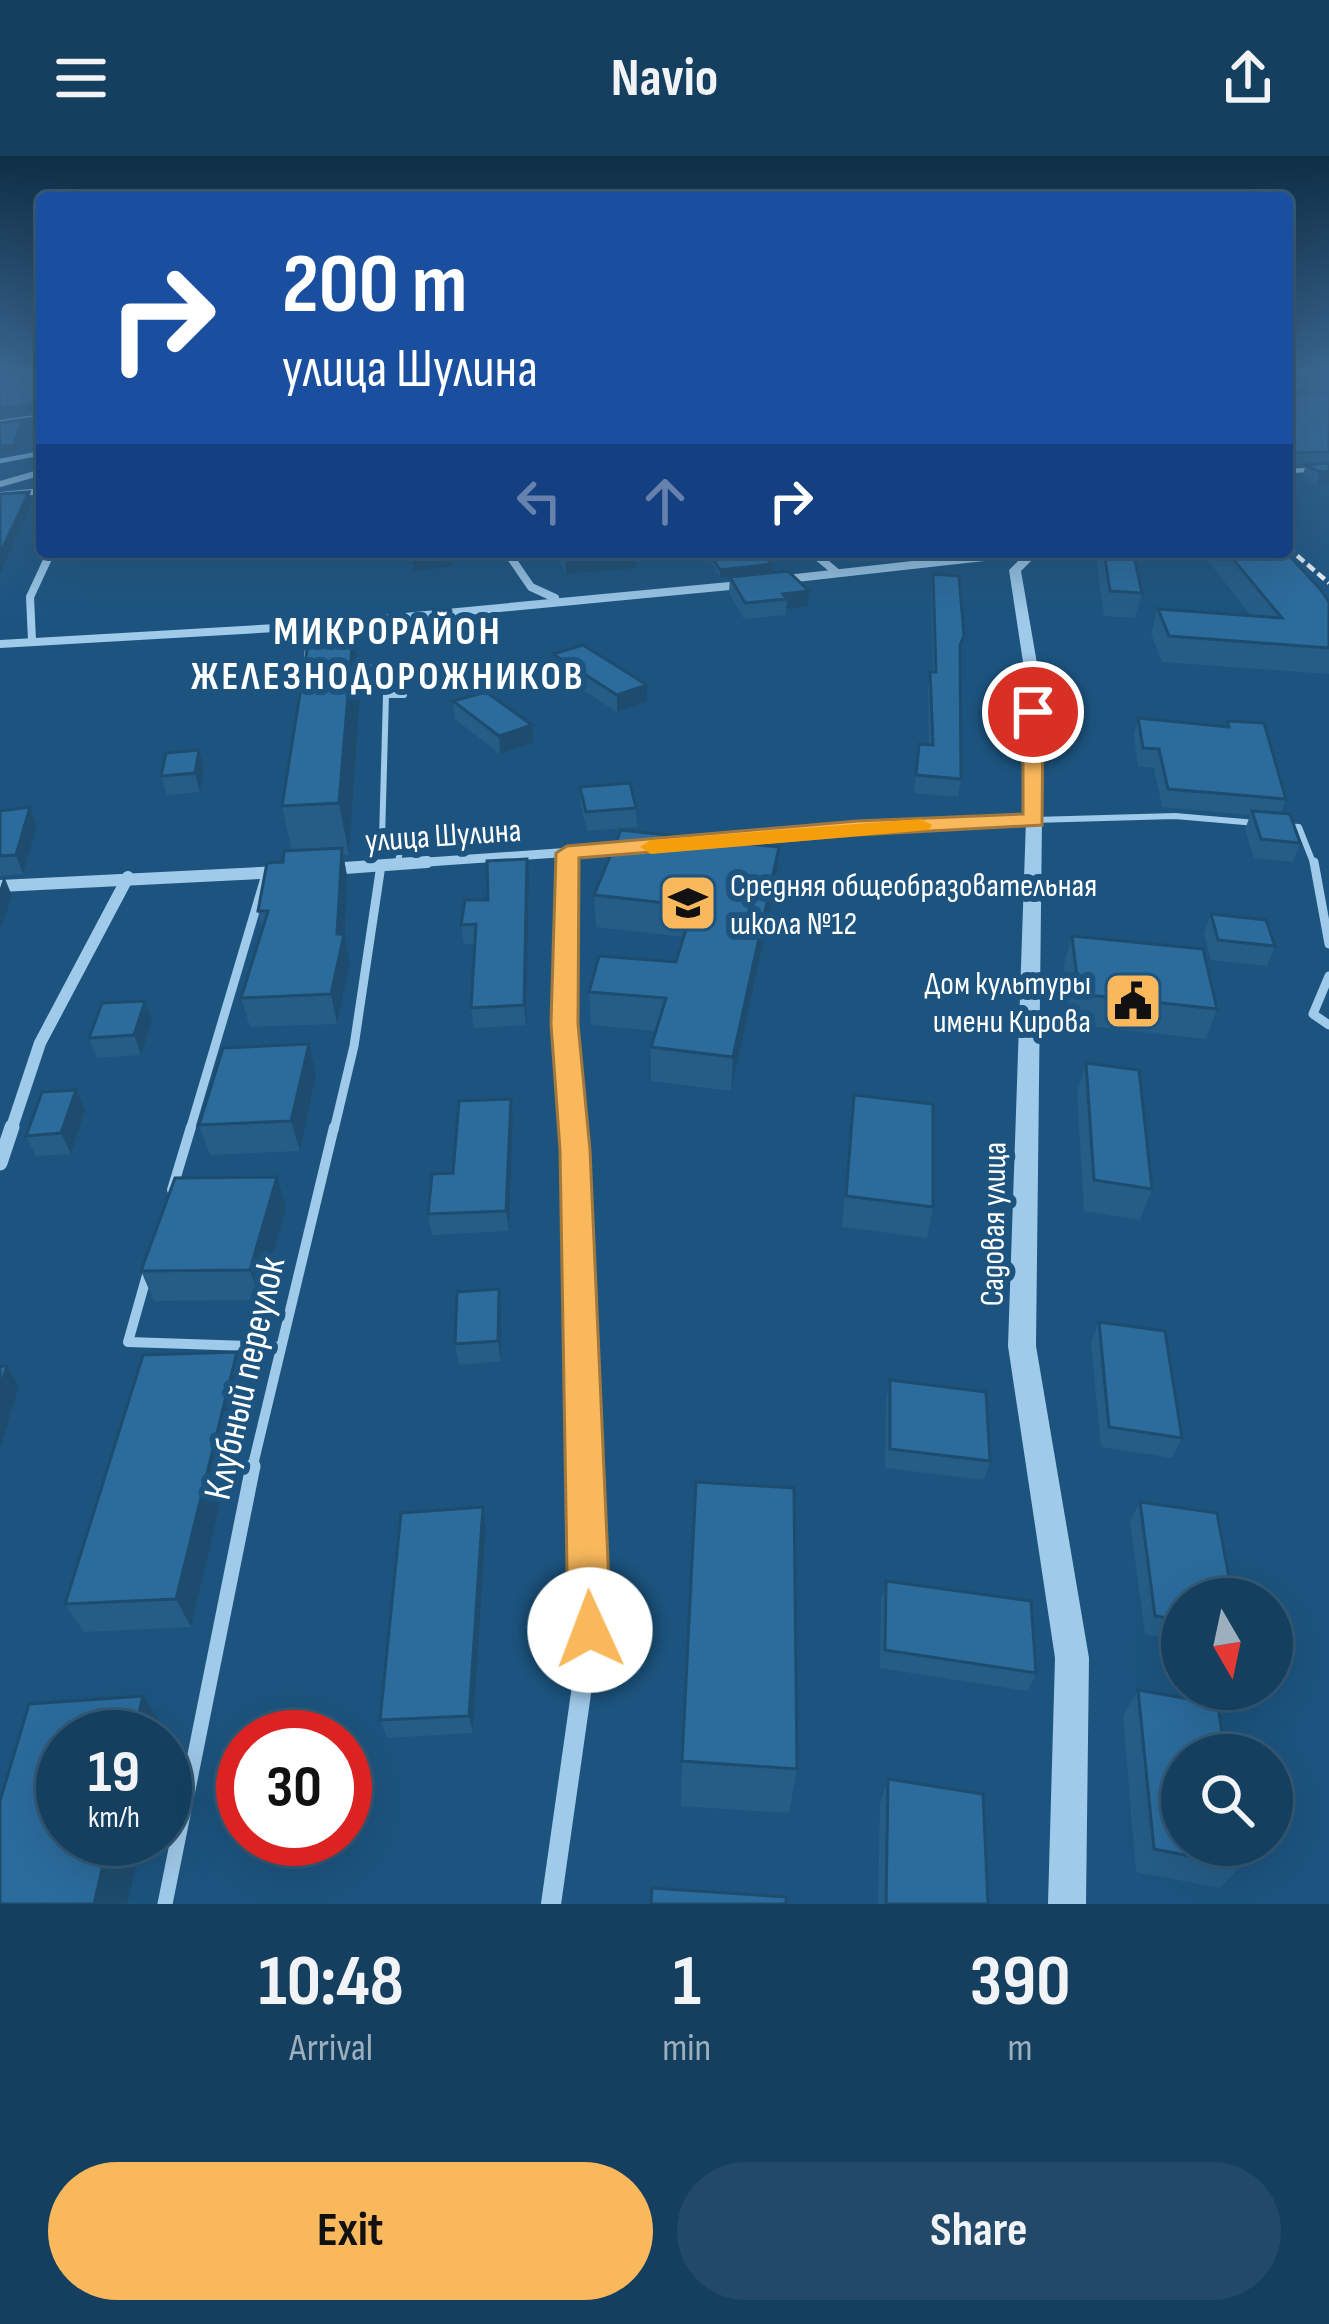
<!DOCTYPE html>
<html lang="en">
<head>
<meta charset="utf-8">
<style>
  body { margin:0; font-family:"Sofia Sans Condensed",sans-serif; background:#224a68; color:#f1f3f6; height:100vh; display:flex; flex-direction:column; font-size:45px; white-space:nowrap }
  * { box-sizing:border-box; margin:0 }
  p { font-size:39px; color:#9dafbd }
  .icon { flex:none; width:66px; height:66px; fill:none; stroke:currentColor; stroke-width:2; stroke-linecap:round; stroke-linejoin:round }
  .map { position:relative; height:1748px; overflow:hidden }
  .sheet { display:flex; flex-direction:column; background:#153f5f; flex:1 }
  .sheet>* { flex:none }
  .guide { position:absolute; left:36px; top:36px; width:1257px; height:366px; border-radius:12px; box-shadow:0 12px 48px #0002,0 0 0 3px #345874; background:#1a4fa0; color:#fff; overflow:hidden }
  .needle { width:78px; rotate:171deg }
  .tools { position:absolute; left:1161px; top:1422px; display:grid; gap:24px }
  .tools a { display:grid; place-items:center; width:132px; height:132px; border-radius:50%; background:#153f5f; box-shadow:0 12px 48px #0002,0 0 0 3px #345874; font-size:60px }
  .speed { position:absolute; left:36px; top:1554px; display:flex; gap:24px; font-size:60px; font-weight:700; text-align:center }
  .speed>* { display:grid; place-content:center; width:156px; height:156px; border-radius:50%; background:#153f5f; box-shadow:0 12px 48px #0002,0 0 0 3px #345874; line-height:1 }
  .speed small { font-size:30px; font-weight:400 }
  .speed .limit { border:18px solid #d22; background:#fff; color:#111 }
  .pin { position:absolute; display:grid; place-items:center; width:102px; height:102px; color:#fff; margin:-51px; border:6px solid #fff; border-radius:50%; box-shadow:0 3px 12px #0007 }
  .me { position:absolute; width:132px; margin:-66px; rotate:358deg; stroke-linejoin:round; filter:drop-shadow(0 0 9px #0008) }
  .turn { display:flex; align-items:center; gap:42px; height:252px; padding:0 48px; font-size:54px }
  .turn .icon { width:156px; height:156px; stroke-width:2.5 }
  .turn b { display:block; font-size:84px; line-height:102px }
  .lanes { display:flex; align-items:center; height:114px; padding:0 48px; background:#0003; justify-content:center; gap:60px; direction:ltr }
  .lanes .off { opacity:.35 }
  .eta { display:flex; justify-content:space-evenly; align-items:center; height:204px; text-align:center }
  .eta b { font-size:72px; font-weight:700; line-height:84px }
  .action { display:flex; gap:24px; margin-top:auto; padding:24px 48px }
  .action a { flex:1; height:138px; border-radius:72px; background:#f9b85c; color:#111; font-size:48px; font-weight:700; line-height:138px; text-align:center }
  .action a+a { background:#224a68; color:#f1f3f6 }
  header { display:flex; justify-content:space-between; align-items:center; height:156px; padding:0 48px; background:#153f5f; font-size:54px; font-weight:700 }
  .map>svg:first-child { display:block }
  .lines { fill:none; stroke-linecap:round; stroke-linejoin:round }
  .stream { stroke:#92c7eb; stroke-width:4.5 }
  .service-far4 { stroke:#9fcae9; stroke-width:4.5 }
  .service-far3 { stroke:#9fcae9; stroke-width:6 }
  .service-far2 { stroke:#9fcae9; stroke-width:9 }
  .service-far1 { stroke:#9fcae9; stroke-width:10 }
  .service { stroke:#9fcae9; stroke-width:15 }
  .minor-far5 { stroke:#9fcae9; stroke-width:6 }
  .minor-far4 { stroke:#9fcae9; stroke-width:8 }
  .minor-far3 { stroke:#9fcae9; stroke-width:9 }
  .minor-far2 { stroke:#9fcae9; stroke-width:12 }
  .minor-far1 { stroke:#9fcae9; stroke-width:15 }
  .minor { stroke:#9fcae9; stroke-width:20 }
  .tertiary { fill:#9fcae9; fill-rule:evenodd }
  .rail { stroke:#fff; stroke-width:4.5; stroke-dasharray:9 4.5; stroke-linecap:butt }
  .wall { fill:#255d87 }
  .shaded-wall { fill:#1e4c6e }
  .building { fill:#2b6c9d; stroke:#1e4c6e; stroke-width:3 }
  .route { fill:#f9b85c; stroke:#a2783c; stroke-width:3 }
  .slow { fill:#f59e0b }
  .labels { text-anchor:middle; stroke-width:12; stroke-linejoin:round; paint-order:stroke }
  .street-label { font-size:33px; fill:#fff; stroke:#1c547f }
  .poi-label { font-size:33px; fill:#fff; stroke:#1c547f; text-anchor:start }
  .far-district-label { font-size:39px; font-weight:bold; letter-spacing:3px; fill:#fff; stroke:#1c547f }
  .near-street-label { font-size:39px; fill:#fff; stroke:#1c547f }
</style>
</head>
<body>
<header><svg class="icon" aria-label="menu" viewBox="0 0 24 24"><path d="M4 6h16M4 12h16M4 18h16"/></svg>Navio<svg class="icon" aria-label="share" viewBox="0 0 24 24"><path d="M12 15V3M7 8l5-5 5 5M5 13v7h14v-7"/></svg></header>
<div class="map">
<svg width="1329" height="1748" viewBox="0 0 1329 1748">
  <rect width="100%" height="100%" fill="#1c547f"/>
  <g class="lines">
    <polyline class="stream" points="0,305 42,297"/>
    <g class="service-far4">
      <polyline points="1287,315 1329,313"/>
      <polyline points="306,503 310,470"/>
    </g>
    <g class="service-far3">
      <polyline points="347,507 392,516 404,539 386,539 382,683 401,685 398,708"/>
      <polyline points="1034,664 1175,660 1256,667"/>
      <polyline points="1285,670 1299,671 1314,709"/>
    </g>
    <g class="service-far2">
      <polyline points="1314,706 1329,788"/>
      <polyline points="1329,820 1313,858 1329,869"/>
      <polyline points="190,974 265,722"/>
      <polyline points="334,974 354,890 381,709"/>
    </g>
    <g class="service-far1">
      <polyline points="172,1034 191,971"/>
      <polyline points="147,1119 128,1186 281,1191"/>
      <polyline points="252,1313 334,971"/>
    </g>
    <polyline class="service" points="165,1748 253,1310"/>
    <g class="minor-far5">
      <polyline points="0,267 42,261"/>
      <polyline points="0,328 42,316"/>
      <polyline points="0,339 42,335"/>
    </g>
    <g class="minor-far4">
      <polyline points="507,396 531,431 555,442"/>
      <polyline points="812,396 836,416"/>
      <polyline points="778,424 1029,396"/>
      <polyline points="32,484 30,441 51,396"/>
      <polyline points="0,488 310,470 740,429"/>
    </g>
    <g class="minor-far3">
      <polyline points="708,687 857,672 1034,664"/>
      <polyline points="385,709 628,692"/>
      <polyline points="567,709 567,697"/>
    </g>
    <g class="minor-far2">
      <polyline points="567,706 565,868 573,974"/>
      <polyline points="331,713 427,706"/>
      <polyline points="0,730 280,716"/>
      <polyline points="11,974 40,887 128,721"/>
    </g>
    <g class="minor-far1">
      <polyline points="573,971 585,1313"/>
      <polyline points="0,1007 12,971"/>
    </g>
    <polyline class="minor" points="551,1748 590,1474 585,1310"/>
    <polygon class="tertiary" points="1027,396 1040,396 1021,415 1039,519 1042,664 1036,1190 1089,1502 1086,1748 1048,1748 1055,1502 1008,1190 1026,664 1025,519 1009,414"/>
    <polyline class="rail" points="1287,391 1329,427"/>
  </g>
  <g class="wall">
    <polygon points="1287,217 1329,217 1329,236 1287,233 1290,236 1329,237 1329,327 1316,328 1302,321 1306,309 1321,308 1287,308"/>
    <polygon points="556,396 635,396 636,412 566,418"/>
    <polygon points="708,396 759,396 772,408 772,416 720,421 709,403"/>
    <polygon points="1093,396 1286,396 1329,446 1329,518 1162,506 1151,478 1158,453 1251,460 1202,397 1134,399 1142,437 1135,462 1104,460 1096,400"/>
    <polygon points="933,418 964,480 960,500 961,623 958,641 914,637 919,588 929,589 928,533 930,516 933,516 931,434"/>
    <polygon points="730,421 808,451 786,453 786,459 744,463 729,437"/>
    <polygon points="553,498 647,529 647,546 617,556 554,515"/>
    <polygon points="361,525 349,699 343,699 347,720 345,780 350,808 337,868 250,871 241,842 262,772 258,755 283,706 292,695 282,650"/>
    <polygon points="453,545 533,587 500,598 455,563"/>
    <polygon points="1138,562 1226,570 1227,565 1286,643 1281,658 1300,687 1293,706 1254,702 1245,674 1250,659 1162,651 1154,612 1138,610 1134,580"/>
    <polygon points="204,612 200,636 167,639 161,620"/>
    <polygon points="580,631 636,652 637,671 587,675 581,650"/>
    <polygon points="0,655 37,670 23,718 0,720"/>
    <polygon points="779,691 777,723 731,935 651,925 651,891 656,875 591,869 589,836 676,806 683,781 596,771 594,739"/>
    <polygon points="527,703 529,722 526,869 474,872 471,852 475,788 464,788 461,769"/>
    <polygon points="1211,758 1275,790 1267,810 1211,804 1204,778"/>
    <polygon points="1072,780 1217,853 1206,883 1070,868 1064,809"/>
    <polygon points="145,845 152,865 141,899 97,902 89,882"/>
    <polygon points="1086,907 1152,1033 1140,1064 1084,1055 1077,937"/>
    <polygon points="316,919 300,995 210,999 199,969"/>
    <polygon points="76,934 85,954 71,998 36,1000 26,980"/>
    <polygon points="854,939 933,1051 927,1082 842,1071"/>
    <polygon points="513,963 509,1075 432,1079 428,1058 453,1017"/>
    <polygon points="286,1052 260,1144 154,1145 141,1115"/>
    <polygon points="499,1133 501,1154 501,1205 459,1209 455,1188"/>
    <polygon points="1099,1166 1182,1282 1172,1302 1101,1291 1091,1187"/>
    <polygon points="237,1196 249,1226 191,1471 84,1476 65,1448"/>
    <polygon points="890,1224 990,1305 984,1324 885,1312 886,1245"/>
    <polygon points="1140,1346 1182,1443 1182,1484 1145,1478 1130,1365"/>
    <polygon points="483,1351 486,1370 473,1577 387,1582 380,1564"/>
    <polygon points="886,1425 1036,1517 1028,1535 880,1512 881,1444"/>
    <polygon points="1138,1534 1241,1710 1220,1732 1136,1716 1123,1560"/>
    <polygon points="682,1605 797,1613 789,1657 681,1650"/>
    <polygon points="888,1623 988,1748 878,1748 880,1647"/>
  </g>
  <g class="shaded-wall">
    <polygon points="39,247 41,254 0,260 0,252"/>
    <polygon points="42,261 42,269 24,272 16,296 0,297 0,290 22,265"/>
    <polygon points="1329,315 1329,327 1316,328 1320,316"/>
    <polygon points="29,336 32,346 0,418 0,398"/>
    <polygon points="453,396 453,410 414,415 413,405"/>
    <polygon points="587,396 635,396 636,412 566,418 565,398"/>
    <polygon points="772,408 772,416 720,421 720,414"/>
    <polygon points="809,435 808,451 786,453 787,443 783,438"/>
    <polygon points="353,479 361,525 349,699 339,647"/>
    <polygon points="647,529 647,546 617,556 617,539"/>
    <polygon points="532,569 533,587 500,598 499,580"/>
    <polygon points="199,594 204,612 200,636 195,617"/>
    <polygon points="30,651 37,670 23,718 16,699"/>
    <polygon points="779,691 777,723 731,935 733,901"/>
    <polygon points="342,692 347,720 345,780 350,808 337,868 331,838 337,778"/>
    <polygon points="527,703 529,722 526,869 524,849"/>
    <polygon points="4,720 12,740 0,774 0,732"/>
    <polygon points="145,845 152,865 141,899 134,879"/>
    <polygon points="309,888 316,919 300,995 291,965"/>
    <polygon points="76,934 85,954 71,998 61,977"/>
    <polygon points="511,943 513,963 509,1075 506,1055"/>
    <polygon points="277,1021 286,1052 260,1144 250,1114"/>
    <polygon points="499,1133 501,1154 501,1205 498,1185"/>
    <polygon points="237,1196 249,1226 191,1471 176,1443"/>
    <polygon points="7,1210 19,1230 0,1293 0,1232"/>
    <polygon points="483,1351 486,1370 473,1577 469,1560"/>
    <polygon points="143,1540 165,1573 164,1581 133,1581"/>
    <polygon points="109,1683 142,1683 127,1748 94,1748"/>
  </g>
  <g class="building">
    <polygon points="0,217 42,217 42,249 39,247 0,252"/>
    <polygon points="1287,217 1329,217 1329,225 1290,223 1287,226"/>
    <polygon points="1287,233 1290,236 1329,237 1329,296 1287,297"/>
    <polygon points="42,261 22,265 14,289 0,290 0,267"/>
    <polygon points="1329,307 1329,315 1320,316 1306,309"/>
    <polygon points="29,336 0,398 0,338"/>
    <polygon points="409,396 452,396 452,400 413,405"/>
    <polygon points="709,396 759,396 772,408 720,414"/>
    <polygon points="1104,396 1133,396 1142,437 1110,435"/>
    <polygon points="1227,396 1286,396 1320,433 1329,446 1329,492 1169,480 1158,453 1282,462"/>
    <polygon points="788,415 809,435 783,438 787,443 745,447 730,421"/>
    <polygon points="933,418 959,420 964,480 960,489 961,623 916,619 919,588 933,589 930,516 936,516"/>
    <polygon points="353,479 339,647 282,650 309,481"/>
    <polygon points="583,489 647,529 617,539 553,498"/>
    <polygon points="486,536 532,569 499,580 453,545"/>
    <polygon points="1138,562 1229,571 1227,565 1264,567 1286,643 1168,633 1159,593 1143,592"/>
    <polygon points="199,594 195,617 161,620 166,597"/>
    <polygon points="630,627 636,652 586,656 580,631"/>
    <polygon points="30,651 16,699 0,700 0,655"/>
    <polygon points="1252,655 1290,658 1300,687 1261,683"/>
    <polygon points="621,674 779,691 733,901 651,891 666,842 589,836 599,800 676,806 693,750 594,739"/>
    <polygon points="342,692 337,778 344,778 331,838 241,842 268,755 258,755 267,707 283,706 284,695"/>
    <polygon points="527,703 524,849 471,852 476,768 461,769 465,744 488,744 487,705"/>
    <polygon points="1211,758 1266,764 1275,790 1218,784"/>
    <polygon points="1072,780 1203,793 1217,853 1079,838"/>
    <polygon points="145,845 134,879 89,882 102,847"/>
    <polygon points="309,888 291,965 199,969 223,892"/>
    <polygon points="1086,907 1139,914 1152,1033 1094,1024"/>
    <polygon points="76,934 61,977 26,980 42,936"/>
    <polygon points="854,939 933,948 933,1051 846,1040"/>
    <polygon points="511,943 506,1055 428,1058 432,1018 453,1017 459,945"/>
    <polygon points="277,1021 250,1114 141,1115 175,1022"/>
    <polygon points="499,1133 498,1185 455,1188 457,1136"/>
    <polygon points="1099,1166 1165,1175 1182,1282 1109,1271"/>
    <polygon points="237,1196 176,1443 65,1448 143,1199"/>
    <polygon points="0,1210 7,1210 0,1232"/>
    <polygon points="890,1224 986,1236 990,1305 890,1293"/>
    <polygon points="696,1326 794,1332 797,1613 682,1605"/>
    <polygon points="1140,1346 1217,1357 1233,1443 1182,1443 1182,1464 1155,1460"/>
    <polygon points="483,1351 469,1560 380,1564 401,1357"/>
    <polygon points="886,1425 1031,1445 1036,1517 885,1494"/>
    <polygon points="1138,1534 1218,1548 1225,1599 1182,1599 1182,1689 1238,1689 1241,1710 1154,1693"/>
    <polygon points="143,1540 133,1581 63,1581 63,1683 109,1683 94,1748 0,1748 0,1645 29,1548"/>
    <polygon points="888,1623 983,1638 988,1748 886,1748"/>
    <polygon points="652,1732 786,1741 786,1748 651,1748"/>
  </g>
  <linearGradient id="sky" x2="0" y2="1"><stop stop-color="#0f2e46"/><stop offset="0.47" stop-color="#3a6790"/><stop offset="1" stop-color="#3a6790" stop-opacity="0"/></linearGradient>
  <rect width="1329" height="461" fill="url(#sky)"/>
  <polygon class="route" points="1033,550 1043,556 1042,669 857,679 579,702 578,868 590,994 611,1474 604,1489 590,1495 575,1489 568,1474 560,994 551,868 556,697 567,690 857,665 1023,658 1023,556"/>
  <polygon class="slow" points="921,663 932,669 929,674 651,698 640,691 651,684"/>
  <defs>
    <symbol id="school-square" viewBox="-11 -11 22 22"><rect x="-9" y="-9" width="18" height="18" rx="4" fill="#f9b85c" stroke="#1c547f"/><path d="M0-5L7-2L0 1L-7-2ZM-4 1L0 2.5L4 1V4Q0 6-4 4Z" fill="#111"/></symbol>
    <symbol id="civic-square" viewBox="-11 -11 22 22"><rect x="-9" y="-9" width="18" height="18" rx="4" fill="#f9b85c" stroke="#1c547f"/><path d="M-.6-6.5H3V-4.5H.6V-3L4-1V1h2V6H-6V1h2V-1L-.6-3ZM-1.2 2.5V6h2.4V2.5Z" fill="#111"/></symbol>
  </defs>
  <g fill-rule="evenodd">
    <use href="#school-square" x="655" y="714" width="66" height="66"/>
    <use href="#civic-square" x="1100" y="812" width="66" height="66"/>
  </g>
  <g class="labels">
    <g class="street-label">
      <text transform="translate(443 678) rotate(-4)" y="12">улица Шулина</text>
      <text transform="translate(992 1068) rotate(-89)" y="12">Садовая улица</text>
    </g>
    <g class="poi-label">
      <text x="730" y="740">Средняя общеобразовательная<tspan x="730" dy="38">школа №12</tspan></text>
      <text x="1091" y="838" text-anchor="end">Дом культуры<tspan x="1091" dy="38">имени Кирова</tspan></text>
    </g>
    <g class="far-district-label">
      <text x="388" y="488">МИКРОРАЙОН<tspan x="388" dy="45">ЖЕЛЕЗНОДОРОЖНИКОВ</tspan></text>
    </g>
    <g class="near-street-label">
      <text transform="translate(243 1222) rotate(-77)" y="14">Клубный переулок</text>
    </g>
  </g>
</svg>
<div class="tools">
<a><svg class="needle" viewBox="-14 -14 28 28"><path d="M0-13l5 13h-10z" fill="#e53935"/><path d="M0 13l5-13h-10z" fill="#9dafbd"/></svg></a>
<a><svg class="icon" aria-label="search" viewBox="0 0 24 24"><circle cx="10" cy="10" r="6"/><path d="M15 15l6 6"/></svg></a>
</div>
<div class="speed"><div>19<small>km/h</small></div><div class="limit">30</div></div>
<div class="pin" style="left:1033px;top:556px;background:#d93025"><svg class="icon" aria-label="arrive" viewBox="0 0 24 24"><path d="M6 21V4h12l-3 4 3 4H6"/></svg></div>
<svg class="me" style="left:590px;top:1474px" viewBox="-20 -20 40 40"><circle r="19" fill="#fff"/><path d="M0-13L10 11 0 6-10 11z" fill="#f9b85c"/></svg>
<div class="guide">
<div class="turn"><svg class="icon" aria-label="right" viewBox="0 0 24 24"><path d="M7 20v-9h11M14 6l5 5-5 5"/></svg><div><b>200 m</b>улица Шулина</div></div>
<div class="lanes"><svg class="icon off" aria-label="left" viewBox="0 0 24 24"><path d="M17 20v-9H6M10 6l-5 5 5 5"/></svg><svg class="icon off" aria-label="ahead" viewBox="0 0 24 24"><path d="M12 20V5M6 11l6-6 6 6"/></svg><svg class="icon" aria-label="right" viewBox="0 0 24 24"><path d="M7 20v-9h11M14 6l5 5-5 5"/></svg></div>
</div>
</div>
<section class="sheet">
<div class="eta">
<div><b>10:48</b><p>Arrival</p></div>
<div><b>1</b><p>min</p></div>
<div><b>390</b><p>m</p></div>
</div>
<div class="action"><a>Exit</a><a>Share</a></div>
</section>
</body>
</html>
